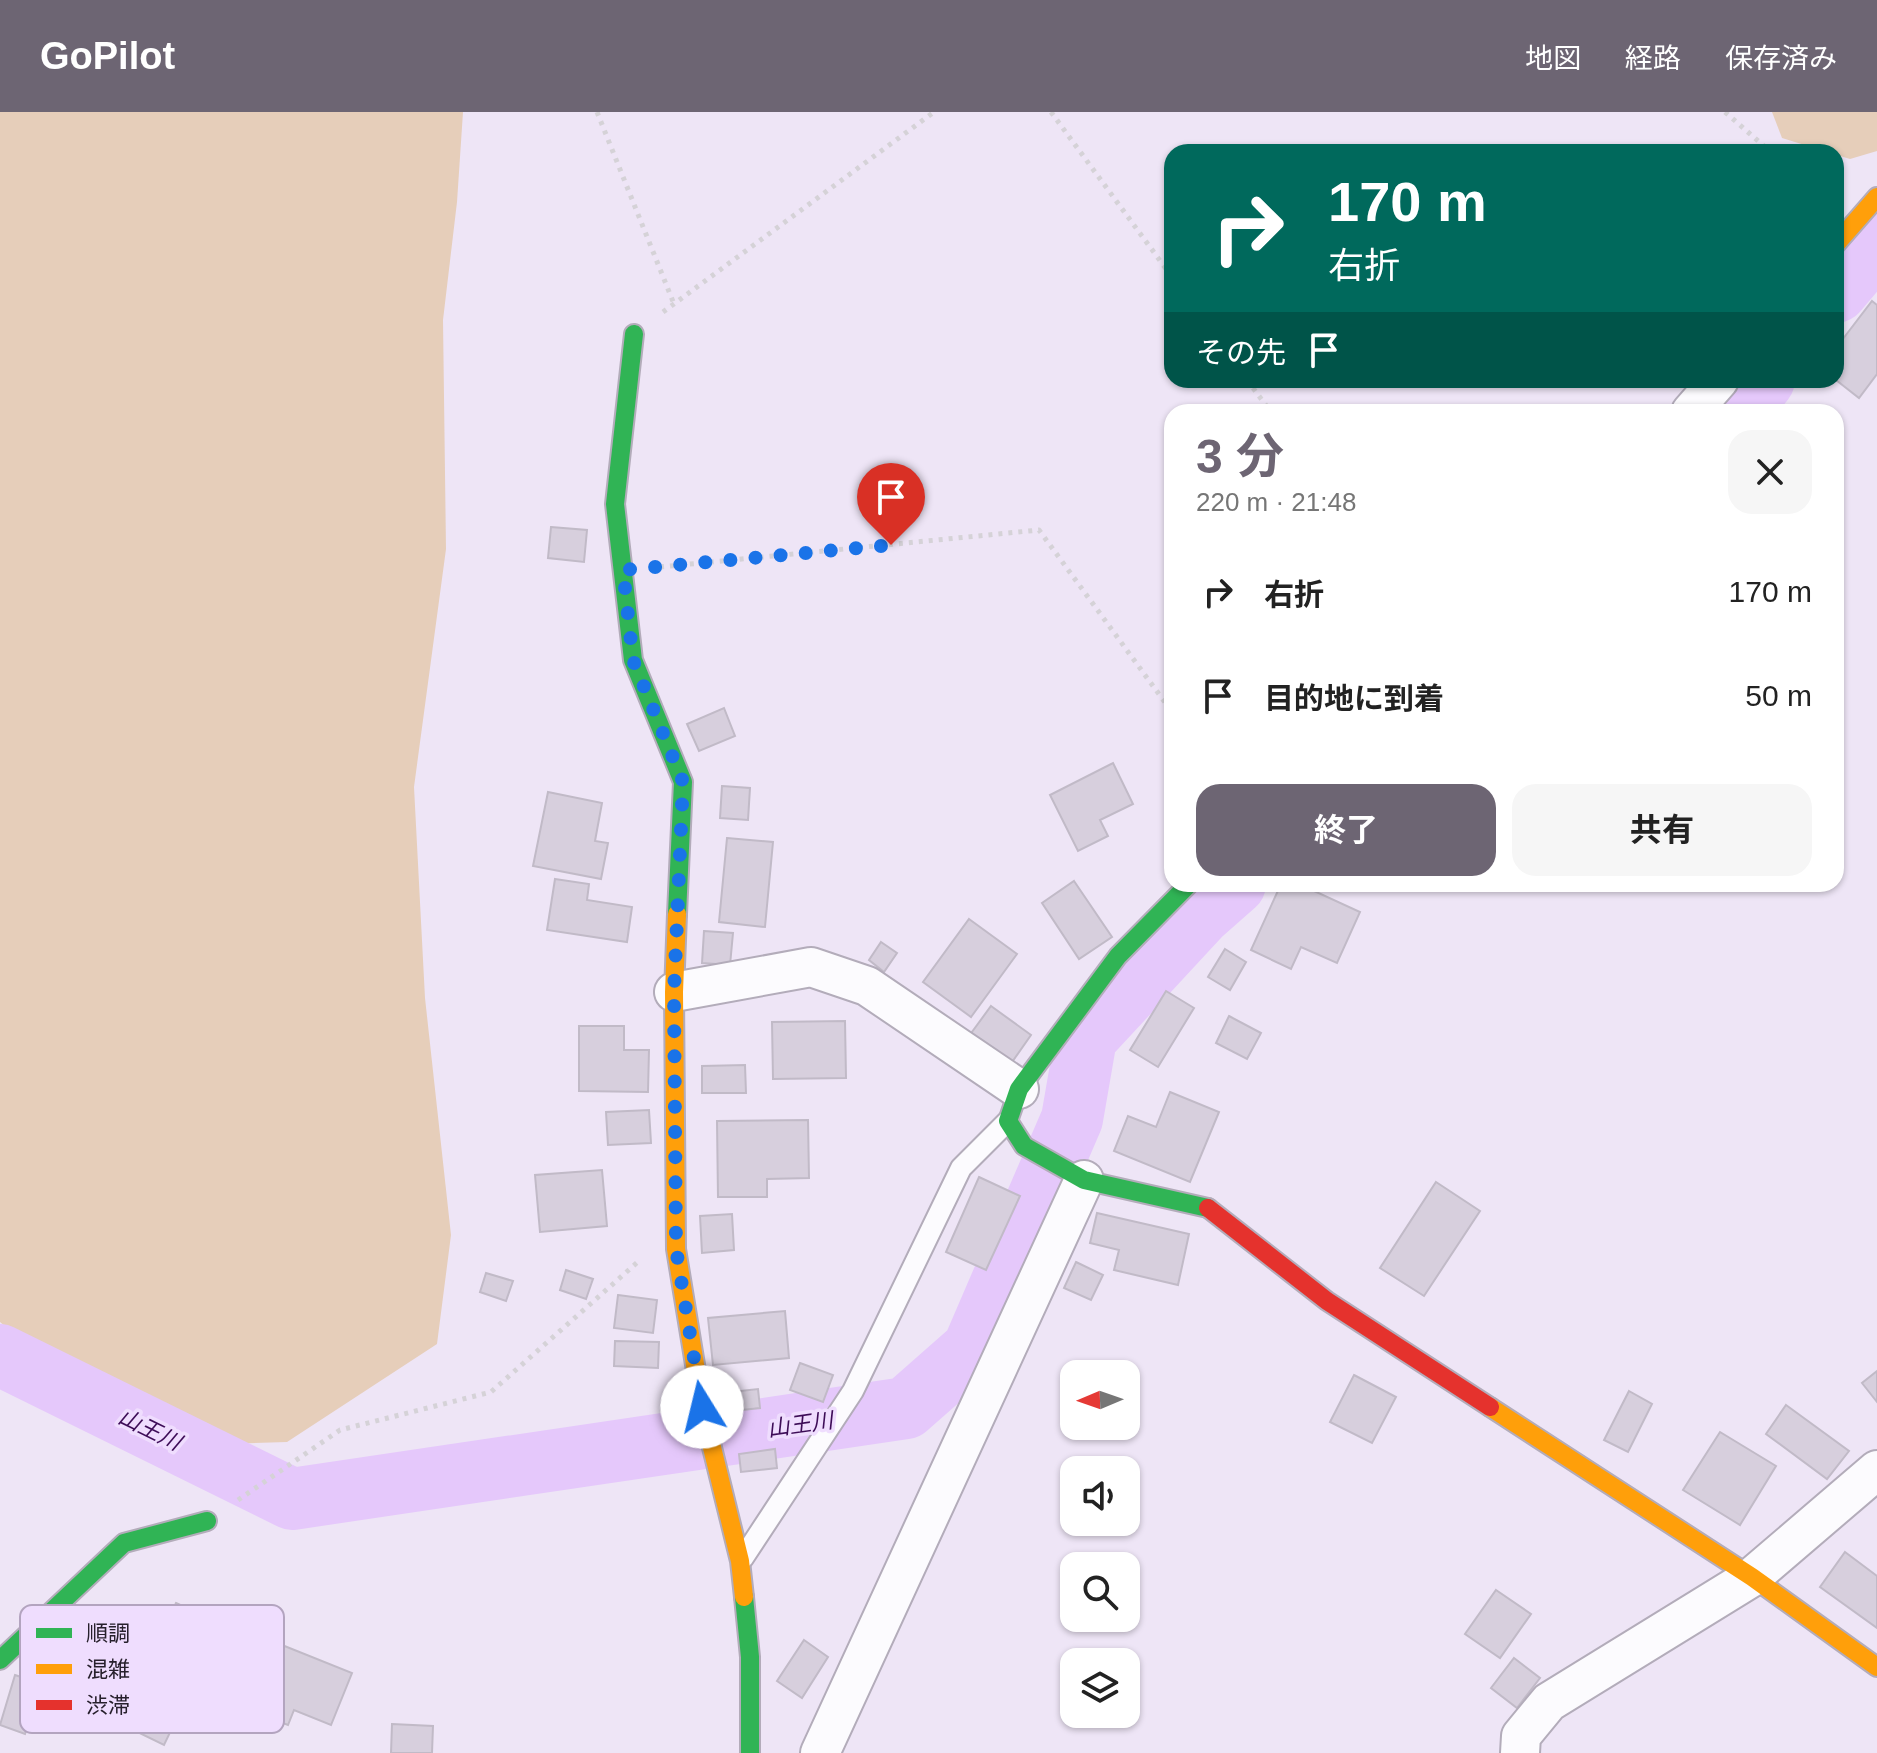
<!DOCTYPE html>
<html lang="ja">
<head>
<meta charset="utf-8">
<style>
  body { margin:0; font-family:Arial,"Noto Sans JP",sans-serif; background:#f6f6f6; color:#222; height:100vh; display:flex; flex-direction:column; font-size:30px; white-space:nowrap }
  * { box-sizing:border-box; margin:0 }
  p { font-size:26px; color:#767676 }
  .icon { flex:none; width:44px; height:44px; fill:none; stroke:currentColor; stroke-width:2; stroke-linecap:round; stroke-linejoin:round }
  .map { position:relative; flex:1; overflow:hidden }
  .side { position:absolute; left:1164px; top:292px; width:680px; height:488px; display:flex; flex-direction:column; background:#fff; border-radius:24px; box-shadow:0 2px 6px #0004 }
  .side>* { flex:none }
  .banner { position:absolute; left:1164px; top:32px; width:680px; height:244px; border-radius:24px; box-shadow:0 2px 6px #0004; background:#00695c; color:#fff; overflow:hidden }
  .needle { width:52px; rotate:268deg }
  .fabs { position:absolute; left:1060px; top:1248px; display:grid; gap:16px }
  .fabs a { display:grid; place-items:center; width:80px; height:80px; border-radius:16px; background:#fff; box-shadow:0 2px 6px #0004; font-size:40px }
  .pin { position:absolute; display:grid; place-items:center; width:68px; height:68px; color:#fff; margin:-82px -34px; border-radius:50% 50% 50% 0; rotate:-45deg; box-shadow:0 0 8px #0007 }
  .pin .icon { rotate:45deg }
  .me { position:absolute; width:88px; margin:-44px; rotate:351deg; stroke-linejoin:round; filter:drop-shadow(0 0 6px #0008) }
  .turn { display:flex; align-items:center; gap:28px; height:168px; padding:0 32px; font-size:36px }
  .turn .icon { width:104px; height:104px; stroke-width:2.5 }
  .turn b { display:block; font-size:56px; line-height:68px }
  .then { display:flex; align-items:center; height:76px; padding:0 32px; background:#0003; gap:16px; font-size:30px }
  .round { display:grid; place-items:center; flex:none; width:84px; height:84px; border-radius:24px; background:#f6f6f6 }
  .head { display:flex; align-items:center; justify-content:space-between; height:136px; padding:0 32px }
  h1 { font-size:48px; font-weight:700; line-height:60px; color:#6d6573 }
  .button { display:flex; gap:16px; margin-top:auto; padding:16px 32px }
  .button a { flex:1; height:92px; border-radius:24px; background:#6d6573; color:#fff; font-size:32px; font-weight:700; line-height:92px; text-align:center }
  .button a+a { background:#f6f6f6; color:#222 }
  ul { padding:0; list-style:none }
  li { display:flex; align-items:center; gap:24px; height:104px; padding:0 32px }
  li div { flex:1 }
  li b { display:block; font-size:30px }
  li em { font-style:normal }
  header { display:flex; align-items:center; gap:48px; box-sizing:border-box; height:112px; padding:0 40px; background:#6d6573; color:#fff }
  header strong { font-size:38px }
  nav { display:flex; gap:44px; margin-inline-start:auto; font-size:28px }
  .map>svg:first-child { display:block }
  .green { fill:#e6ceba }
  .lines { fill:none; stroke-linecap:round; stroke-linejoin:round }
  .river { stroke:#e5c8fb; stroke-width:62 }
  .building { fill:#d7cfdd; stroke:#c1bac7; stroke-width:2 }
  .lane-casing { stroke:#b3acba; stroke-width:24 }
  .street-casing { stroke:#b3acba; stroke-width:42 }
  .fast-casing { stroke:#b3acba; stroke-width:22 }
  .slow-casing { stroke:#b3acba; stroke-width:22 }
  .jam-casing { stroke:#b3acba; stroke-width:22 }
  .path { stroke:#d5d2d7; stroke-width:5; stroke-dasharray:4 6; stroke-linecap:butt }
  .lane { stroke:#fcfbfe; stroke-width:20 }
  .street { stroke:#fcfbfe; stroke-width:38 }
  .fast { stroke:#30b455; stroke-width:18 }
  .slow { stroke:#ff9f0a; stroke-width:18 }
  .jam { stroke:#e5322d; stroke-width:18 }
  .route { stroke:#1a73e8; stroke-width:14; stroke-dasharray:0 25.2 }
  .labels { text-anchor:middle; stroke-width:7; stroke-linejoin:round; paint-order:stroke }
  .water-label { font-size:22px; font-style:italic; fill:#3d0c57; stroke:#efddfe }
  .key { fill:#efddfe; stroke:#b3a4bf; stroke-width:2 }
  .key-label { font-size:22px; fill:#27202c }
</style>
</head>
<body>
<header>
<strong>GoPilot</strong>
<nav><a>地図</a><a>経路</a><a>保存済み</a></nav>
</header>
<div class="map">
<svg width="1877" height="1641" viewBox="0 0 1877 1641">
  <rect width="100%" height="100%" fill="#eee5f6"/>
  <g class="green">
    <polygon points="0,0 463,0 457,90 443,208 446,437 414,675 425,886 451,1123 437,1232 287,1330 188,1333 70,1268 0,1210"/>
    <polygon points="1772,0 1877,0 1877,39 1850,47 1782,26"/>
  </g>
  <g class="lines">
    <g class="river">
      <polyline points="1836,180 1877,132"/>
      <polyline points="1738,300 1764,268"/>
      <polyline points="0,1243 292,1387 906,1296 973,1237 1072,1007 1086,926 1201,802 1235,772"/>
    </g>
  </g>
  <g class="building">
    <polygon points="1872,189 1877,193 1877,262 1859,286 1836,268 1836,236"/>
    <polygon points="551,415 587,418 584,450 548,446"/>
    <polygon points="724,596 735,624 699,639 687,612"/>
    <polygon points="1113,651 1133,692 1100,708 1108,724 1078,739 1050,683"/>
    <polygon points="722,674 750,676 748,708 720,706"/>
    <polygon points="548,680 602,691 595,729 608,731 601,767 533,754"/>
    <polygon points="727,726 773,730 765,815 719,810"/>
    <polygon points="555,767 589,772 587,788 632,795 627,830 547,818"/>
    <polygon points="1074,769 1112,825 1079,847 1042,791"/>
    <polygon points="1281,772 1299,772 1360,800 1337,851 1301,835 1291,857 1251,838"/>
    <polygon points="969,807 1017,842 971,905 923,870"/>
    <polygon points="704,819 733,821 730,853 702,851"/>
    <polygon points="881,830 897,841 884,860 869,848"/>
    <polygon points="1225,837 1246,850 1230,878 1208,865"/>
    <polygon points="1166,879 1194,896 1158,955 1130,938"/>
    <polygon points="991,894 1031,923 1010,953 969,924"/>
    <polygon points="1229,904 1261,921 1247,947 1216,931"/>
    <polygon points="845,909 846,966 773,967 772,910"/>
    <polygon points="579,914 624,914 624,938 649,938 648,980 579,979"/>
    <polygon points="745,953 746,981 702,981 702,954"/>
    <polygon points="1170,980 1219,1000 1190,1070 1114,1039 1128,1004 1156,1015"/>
    <polygon points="649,998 651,1031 608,1033 606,1000"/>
    <polygon points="808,1008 809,1066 767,1067 767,1085 718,1085 717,1009"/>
    <polygon points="602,1058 607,1114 540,1120 535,1063"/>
    <polygon points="979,1065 1020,1084 986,1158 946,1140"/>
    <polygon points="1436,1070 1480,1099 1424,1184 1380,1156"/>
    <polygon points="1097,1101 1189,1122 1178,1173 1114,1158 1119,1138 1090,1131"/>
    <polygon points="732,1102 734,1138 702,1141 700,1104"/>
    <polygon points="1076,1150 1103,1163 1091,1188 1064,1176"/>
    <polygon points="566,1158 593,1167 586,1187 560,1178"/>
    <polygon points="486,1161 513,1169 506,1189 480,1180"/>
    <polygon points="618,1183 657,1188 653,1221 614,1216"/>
    <polygon points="785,1199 789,1246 713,1253 708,1206"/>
    <polygon points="615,1229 659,1230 658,1256 614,1254"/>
    <polygon points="800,1251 833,1263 823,1290 790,1278"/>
    <polygon points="1877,1259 1877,1290 1862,1271"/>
    <polygon points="1354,1263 1396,1285 1372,1331 1330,1310"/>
    <polygon points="758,1277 760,1296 724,1300 723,1281"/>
    <polygon points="1629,1279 1652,1292 1628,1340 1604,1328"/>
    <polygon points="1786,1293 1849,1339 1827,1367 1766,1322"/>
    <polygon points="1720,1320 1776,1354 1740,1413 1683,1378"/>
    <polygon points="775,1337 777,1356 741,1360 739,1342"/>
    <polygon points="1845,1440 1877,1464 1877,1516 1820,1475"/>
    <polygon points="1496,1478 1531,1502 1500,1546 1465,1522"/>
    <polygon points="176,1491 222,1512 164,1633 119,1611"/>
    <polygon points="804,1528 828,1545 802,1586 777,1569"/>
    <polygon points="277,1531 352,1561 331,1613 294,1598 288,1613 251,1599"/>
    <polygon points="1514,1546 1540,1566 1517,1596 1491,1576"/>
    <polygon points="15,1563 42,1572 25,1622 0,1613"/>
    <polygon points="392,1612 433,1614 432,1641 391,1641"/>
  </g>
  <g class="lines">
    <defs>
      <polyline id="lane" points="743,1446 853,1279 961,1056 1008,1009"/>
      <g id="street">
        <polyline points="1691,300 1719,268"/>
        <polyline points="674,880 811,855 867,874 1019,977"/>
        <polyline points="820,1641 1084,1068"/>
        <polyline points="1520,1641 1521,1624 1549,1590 1752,1465 1877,1358"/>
      </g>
      <g id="fast">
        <polyline points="634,222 615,392 633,548 683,670 677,802"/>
        <polyline points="1189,772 1118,844 1019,977 1008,1009 1024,1034 1084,1068 1208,1096"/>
        <polyline points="744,1485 750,1545 750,1641"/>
        <polyline points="0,1548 124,1431 207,1409"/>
      </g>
      <g id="slow">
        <polyline points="1836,132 1877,85"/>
        <polyline points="677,802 674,880 676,1137 702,1295 740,1449 744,1485"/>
        <polyline points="1490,1295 1752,1465 1877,1555"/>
      </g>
      <polyline id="jam" points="1208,1096 1327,1189 1490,1295"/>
    </defs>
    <use href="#lane" class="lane-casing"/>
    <use href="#street" class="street-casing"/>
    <use href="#fast" class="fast-casing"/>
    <use href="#slow" class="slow-casing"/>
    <use href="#jam" class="jam-casing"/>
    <g class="path">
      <polyline points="597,0 674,192"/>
      <polyline points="1051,0 1172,165"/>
      <polyline points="1725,0 1765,35 1779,40"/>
      <polyline points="663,200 934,0"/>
      <polyline points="1247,268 1271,300"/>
      <polyline points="660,455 1039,418 1172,600"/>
      <polyline points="238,1388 340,1318 491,1280 640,1148"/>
    </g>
    <use href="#lane" class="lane"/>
    <use href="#street" class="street"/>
    <use href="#fast" class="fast"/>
    <use href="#slow" class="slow"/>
    <use href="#jam" class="jam"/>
  </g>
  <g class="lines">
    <polyline class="route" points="702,1295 676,1137 674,880 683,670 633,548 623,458 891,433"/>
  </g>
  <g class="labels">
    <g class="water-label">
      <text transform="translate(800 1312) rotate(-8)" y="8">山王川</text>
      <text transform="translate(150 1317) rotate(26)" y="8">山王川</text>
    </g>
  </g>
  <rect x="20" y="1493" width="264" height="128" rx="12" class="key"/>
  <rect x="36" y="1516" width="36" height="10" fill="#30b455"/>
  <rect x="36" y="1552" width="36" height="10" fill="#ff9f0a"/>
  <rect x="36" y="1588" width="36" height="10" fill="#e5322d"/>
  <g class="key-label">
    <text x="86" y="1529">順調</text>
    <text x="86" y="1565">混雑</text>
    <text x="86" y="1601">渋滞</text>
  </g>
</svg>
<div class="fabs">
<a><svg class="needle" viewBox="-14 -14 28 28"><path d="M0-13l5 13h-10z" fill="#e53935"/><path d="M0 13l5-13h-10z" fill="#767676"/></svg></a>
<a><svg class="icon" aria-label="sound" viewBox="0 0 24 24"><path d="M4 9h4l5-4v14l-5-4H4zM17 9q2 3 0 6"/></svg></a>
<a><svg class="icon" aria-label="search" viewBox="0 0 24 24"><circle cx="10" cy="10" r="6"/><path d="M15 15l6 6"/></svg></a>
<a><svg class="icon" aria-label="layers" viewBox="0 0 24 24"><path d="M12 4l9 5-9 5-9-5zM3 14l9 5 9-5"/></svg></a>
</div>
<div class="pin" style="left:891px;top:433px;background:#d93025"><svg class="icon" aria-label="arrive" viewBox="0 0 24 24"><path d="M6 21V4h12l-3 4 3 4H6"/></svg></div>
<svg class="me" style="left:702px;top:1295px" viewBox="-20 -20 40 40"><circle r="19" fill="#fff"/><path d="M0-13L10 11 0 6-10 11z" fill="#1a73e8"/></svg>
<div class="banner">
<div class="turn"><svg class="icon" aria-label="right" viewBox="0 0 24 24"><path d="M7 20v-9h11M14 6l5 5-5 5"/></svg><div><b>170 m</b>右折</div></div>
<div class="then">その先<svg class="icon" aria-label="arrive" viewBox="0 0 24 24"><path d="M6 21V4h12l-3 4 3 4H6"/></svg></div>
</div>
<section class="side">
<div class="head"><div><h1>3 分</h1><p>220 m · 21:48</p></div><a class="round"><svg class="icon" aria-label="close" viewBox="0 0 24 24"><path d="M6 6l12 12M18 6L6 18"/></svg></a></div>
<ul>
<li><svg class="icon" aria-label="right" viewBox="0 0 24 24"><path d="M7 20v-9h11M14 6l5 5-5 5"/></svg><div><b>右折</b></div><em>170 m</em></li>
<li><svg class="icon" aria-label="arrive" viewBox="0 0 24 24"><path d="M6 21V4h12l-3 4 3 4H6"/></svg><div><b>目的地に到着</b></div><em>50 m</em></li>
</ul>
<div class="button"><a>終了</a><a>共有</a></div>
</section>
</div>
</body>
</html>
